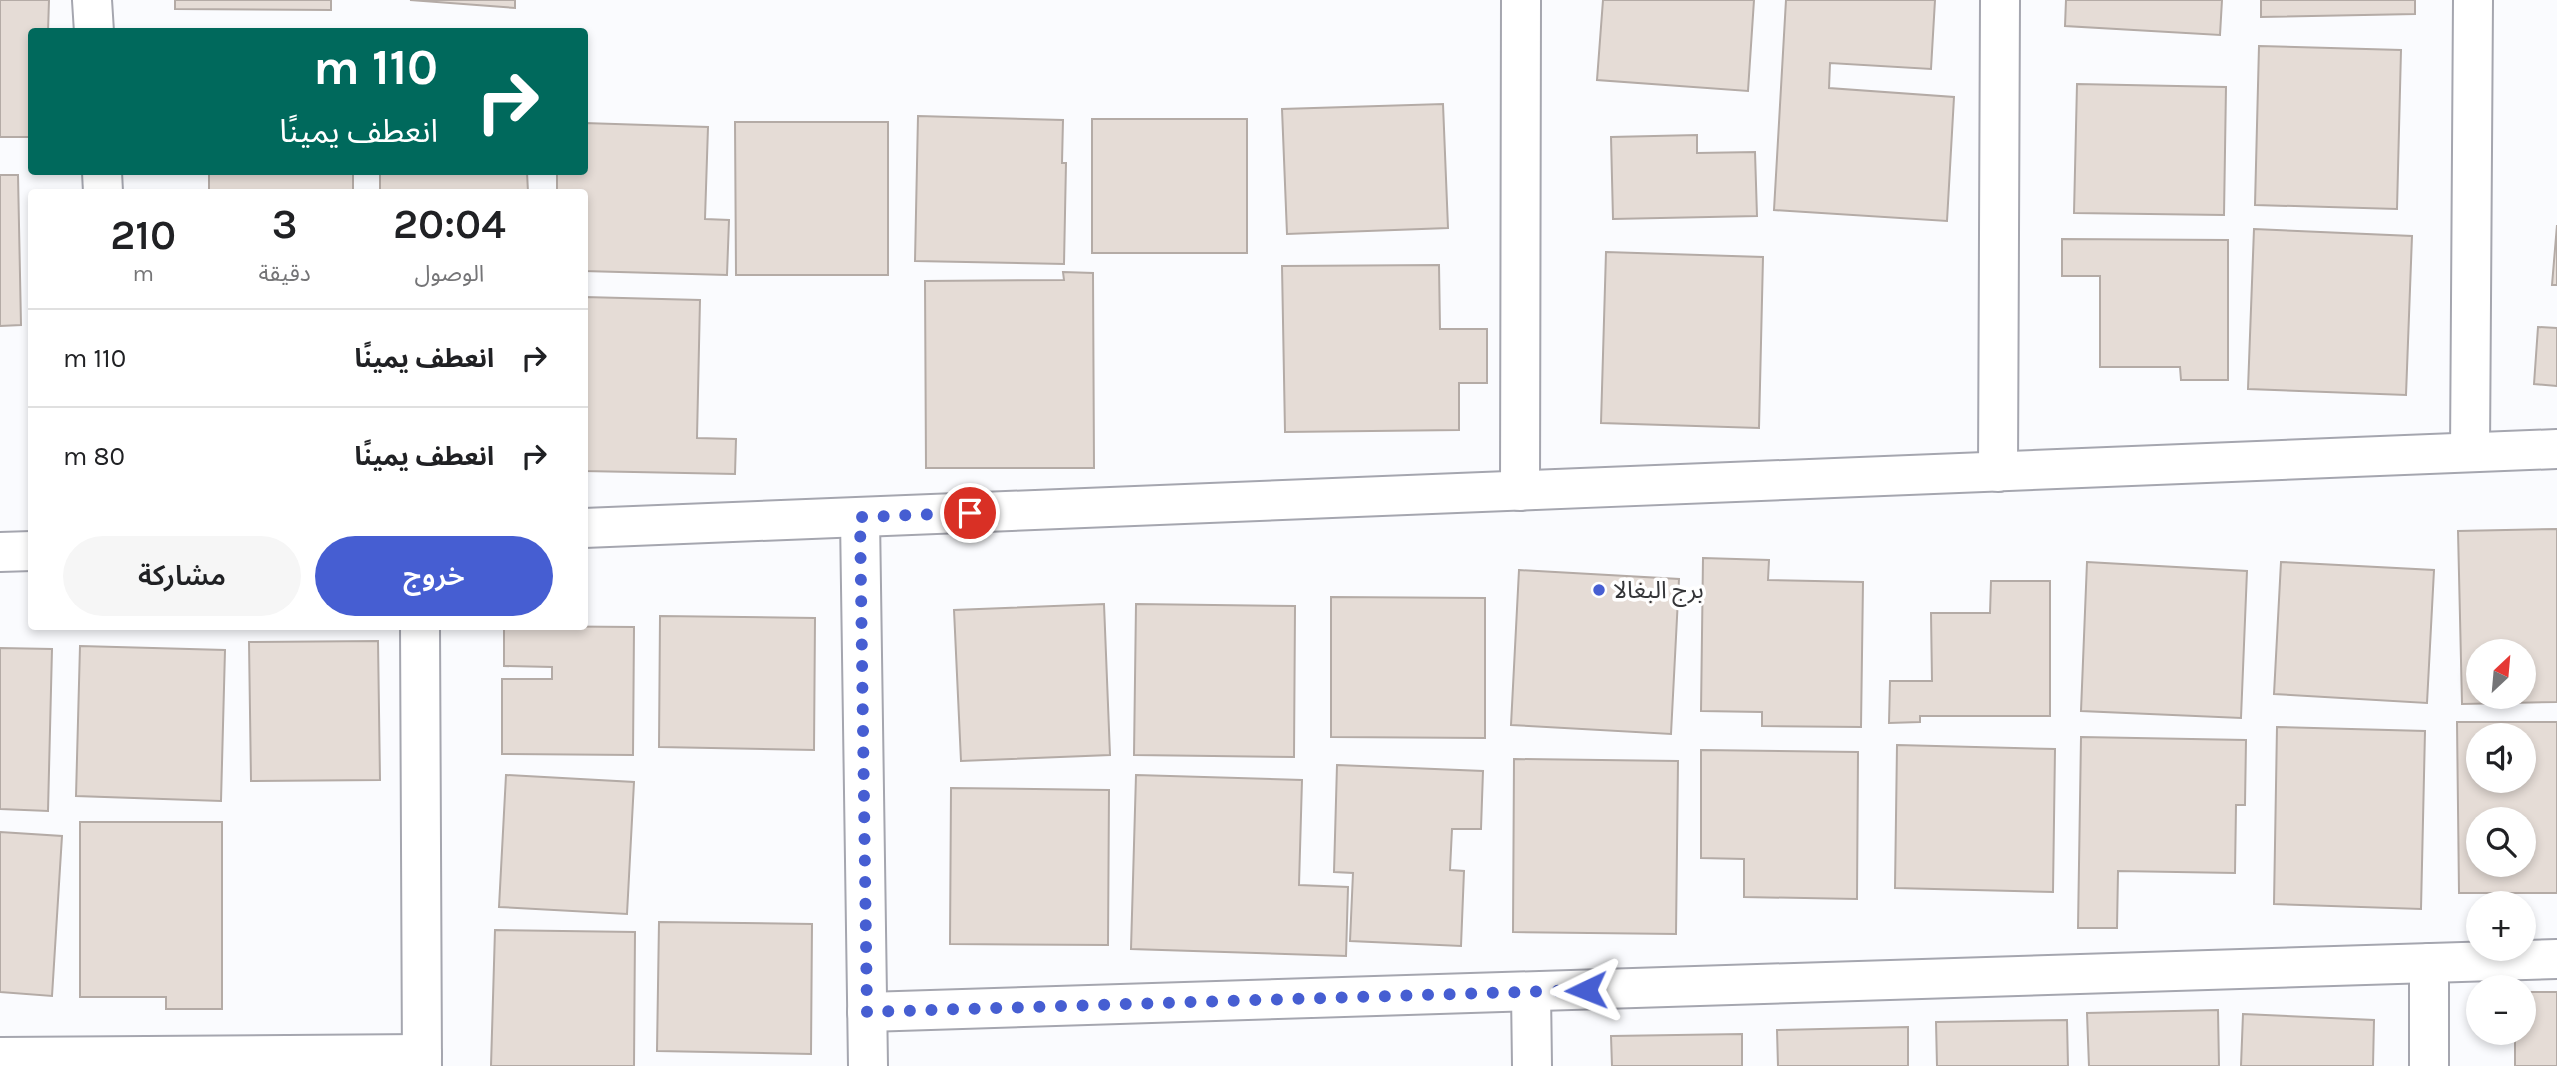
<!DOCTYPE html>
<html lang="ar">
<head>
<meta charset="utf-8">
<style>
  body { margin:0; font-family:Karla,"Noto Sans Arabic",sans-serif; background:#f6f6f6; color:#202124; direction:rtl; height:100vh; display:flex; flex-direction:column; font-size:26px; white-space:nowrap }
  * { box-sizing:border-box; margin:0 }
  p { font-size:23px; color:#757577 }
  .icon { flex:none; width:38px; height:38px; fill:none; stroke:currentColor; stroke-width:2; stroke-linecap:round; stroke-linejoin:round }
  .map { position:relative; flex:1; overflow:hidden; direction:ltr }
  .details { position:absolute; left:28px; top:189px; width:560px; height:441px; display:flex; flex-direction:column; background:#fff; border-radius:7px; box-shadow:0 4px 10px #0003; direction:rtl }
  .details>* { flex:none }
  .banner { position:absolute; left:28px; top:28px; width:560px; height:147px; border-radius:7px; box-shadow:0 4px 10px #0003; direction:rtl; background:#00695c; color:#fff; overflow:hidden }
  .needle { width:46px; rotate:26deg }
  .fabs { position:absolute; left:2466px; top:639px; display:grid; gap:14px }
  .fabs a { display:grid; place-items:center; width:70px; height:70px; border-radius:50%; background:#fff; box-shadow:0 4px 10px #0003; font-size:35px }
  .pin { position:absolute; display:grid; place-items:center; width:60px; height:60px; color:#fff; margin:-30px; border:4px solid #fff; border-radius:50%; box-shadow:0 2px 7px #0007 }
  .me { position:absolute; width:77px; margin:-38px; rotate:268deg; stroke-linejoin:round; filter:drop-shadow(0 0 5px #0008) }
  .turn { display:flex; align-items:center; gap:24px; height:147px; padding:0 35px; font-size:32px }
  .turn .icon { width:91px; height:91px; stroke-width:2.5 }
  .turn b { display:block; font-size:49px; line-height:60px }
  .eta { display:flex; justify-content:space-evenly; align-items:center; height:119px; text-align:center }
  .eta b { font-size:42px; font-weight:600; line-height:49px }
  .action { display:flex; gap:14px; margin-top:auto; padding:14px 35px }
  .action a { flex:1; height:80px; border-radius:42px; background:#465ed2; color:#fff; font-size:28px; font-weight:600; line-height:80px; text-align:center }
  .action a+a { background:#f6f6f6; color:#202124 }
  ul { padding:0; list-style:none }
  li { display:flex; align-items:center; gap:21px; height:98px; padding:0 35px; border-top:2px solid #e0e0e0 }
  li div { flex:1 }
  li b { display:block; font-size:26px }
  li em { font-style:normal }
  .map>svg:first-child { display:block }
  .building { fill:#e5dcd6; stroke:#b4aba6; stroke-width:2; fill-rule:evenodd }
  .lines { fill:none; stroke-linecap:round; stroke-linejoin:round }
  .street-casing { stroke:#a5a6af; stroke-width:42 }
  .street { stroke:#fff; stroke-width:38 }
  .route { stroke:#465ed2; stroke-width:12; stroke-dasharray:0 21.6 }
  .poi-dot { fill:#465ed2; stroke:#fff; stroke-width:2.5 }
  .labels { text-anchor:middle; stroke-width:7; stroke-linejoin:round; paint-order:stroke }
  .poi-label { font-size:24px; fill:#343538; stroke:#fff; text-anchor:start }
</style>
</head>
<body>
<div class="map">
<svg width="2557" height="1066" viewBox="0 0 2557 1066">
  <rect width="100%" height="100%" fill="#fafbfe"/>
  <g class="building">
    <polygon points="0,0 49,0 48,32 32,32 32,137 0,137"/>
    <polygon points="175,0 331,0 331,10 175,9"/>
    <polygon points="410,0 515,0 515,8"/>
    <polygon points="1603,0 1754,0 1748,91 1597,80"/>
    <polygon points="1786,0 1935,0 1931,69 1830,63 1829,88 1954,97 1947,221 1774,210"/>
    <polygon points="2066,0 2222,0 2220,35 2065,26"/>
    <polygon points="2261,0 2415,0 2415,14 2261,17"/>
    <polygon points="2259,46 2401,50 2397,209 2255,205"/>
    <polygon points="2077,84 2226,87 2224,215 2074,213"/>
    <polygon points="1443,104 1448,228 1287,234 1282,109"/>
    <polygon points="918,116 1063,120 1062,163 1066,163 1064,264 915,261"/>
    <rect x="1092" y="119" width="155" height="134"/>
    <polygon points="735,122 888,122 888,275 736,275"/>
    <polygon points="584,123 708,127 705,219 729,220 727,275 584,271 584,192 557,192 557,172 584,172"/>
    <polygon points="1697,135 1697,153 1755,152 1757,216 1613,219 1611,137"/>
    <polygon points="209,172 353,172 353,192 185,192 209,191"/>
    <polygon points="380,172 527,172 528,192 380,192"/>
    <polygon points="0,175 18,175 21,325 0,326"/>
    <polygon points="2557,225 2557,285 2552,285"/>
    <polygon points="2254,229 2412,236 2406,395 2248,389"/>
    <polygon points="2062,239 2228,240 2228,380 2181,380 2180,367 2100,367 2100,276 2062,276"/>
    <polygon points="1606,252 1763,257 1759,428 1601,423"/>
    <polygon points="1439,265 1440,329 1487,329 1487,383 1459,383 1459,430 1285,432 1282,266"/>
    <polygon points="1063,272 1093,273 1094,468 926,468 925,281 1064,280"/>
    <polygon points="584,297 700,300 697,438 736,439 735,474 584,471"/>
    <polygon points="2538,327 2557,328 2557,386 2534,384"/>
    <path d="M2557 529V702L2462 704 2458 531ZM2478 651H2524V696H2478Z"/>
    <polygon points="1703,558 1769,560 1768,580 1863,582 1861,727 1762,726 1762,712 1701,711"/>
    <polygon points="2087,562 2247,571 2241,718 2081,711"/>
    <polygon points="2281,562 2434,570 2427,703 2274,694"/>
    <polygon points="1519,570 1679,579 1671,734 1511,725"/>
    <polygon points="1991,581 2050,581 2050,716 1920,716 1920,722 1889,723 1890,681 1932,681 1931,613 1990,613"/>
    <polygon points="1331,597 1485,598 1485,738 1331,737"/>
    <polygon points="1104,604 1110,755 961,761 954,610"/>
    <polygon points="1136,604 1295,606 1294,757 1134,755"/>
    <polygon points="660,616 815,618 814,750 659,747"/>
    <polygon points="504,626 634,627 633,755 502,754 502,679 552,679 552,667 504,666"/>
    <polygon points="378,641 380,780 251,781 249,642"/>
    <polygon points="80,646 225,650 221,801 76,796"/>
    <polygon points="0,648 52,649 48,811 0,809"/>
    <path d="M2457 722H2557V893H2459ZM2478 735H2524V780H2478ZM2478 819H2524V864H2478Z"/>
    <polygon points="2277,727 2425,731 2421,909 2274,904"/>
    <polygon points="2081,737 2246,740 2245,805 2236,805 2235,873 2118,871 2117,928 2078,928"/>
    <polygon points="1897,745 2055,749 2053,892 1895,888"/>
    <polygon points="1701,750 1858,752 1857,899 1744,897 1744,859 1701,858"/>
    <polygon points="1514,759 1678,761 1676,934 1513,932"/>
    <polygon points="1337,765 1483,771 1481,829 1452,829 1450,870 1464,871 1461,946 1350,941 1353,873 1334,872"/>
    <polygon points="506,775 634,782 627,914 499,907"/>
    <polygon points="1136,775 1302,780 1299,885 1348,887 1346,956 1131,949"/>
    <polygon points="951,788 1109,790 1108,945 950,944"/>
    <polygon points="80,822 222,822 222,1009 166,1009 166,997 80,997"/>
    <polygon points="0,832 62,836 52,996 0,992"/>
    <polygon points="659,922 812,924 811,1054 657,1051"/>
    <polygon points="495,930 635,932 634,1066 491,1066"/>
    <polygon points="2524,992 2557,992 2557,1066 2515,1066 2515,1032 2524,1032"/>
    <polygon points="2218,1010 2219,1066 2089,1066 2087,1013"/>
    <polygon points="2243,1014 2374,1020 2373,1066 2241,1066"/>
    <polygon points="2067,1020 2068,1066 1937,1066 1936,1022"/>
    <polygon points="1908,1027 1908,1066 1778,1066 1777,1030"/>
    <polygon points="1742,1034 1742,1066 1612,1066 1611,1036"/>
  </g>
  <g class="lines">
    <defs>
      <g id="street">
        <polyline points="92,0 94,32"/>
        <polyline points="102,172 103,192"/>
        <polyline points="2470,452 2473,0"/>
        <polyline points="1998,472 2000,0"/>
        <polyline points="1520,491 1521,0"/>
        <polyline points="860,518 868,1066"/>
        <polyline points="584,528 2557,449"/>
        <polyline points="0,552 32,551"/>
        <polyline points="420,626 422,1066"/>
        <polyline points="1531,992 1532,1066"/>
        <polyline points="867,1012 2557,959"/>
        <polyline points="0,1057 422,1054"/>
        <polyline points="2429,1066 2429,963"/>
      </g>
    </defs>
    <use href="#street" class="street-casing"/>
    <use href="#street" class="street"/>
  </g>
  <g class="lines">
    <polyline class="route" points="970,513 860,517 867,1012 1586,990"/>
  </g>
  <circle class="poi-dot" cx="1599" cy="590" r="7"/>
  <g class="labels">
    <g class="poi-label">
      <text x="1613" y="598">برج البغالا</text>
    </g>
  </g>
</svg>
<div class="fabs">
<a><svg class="needle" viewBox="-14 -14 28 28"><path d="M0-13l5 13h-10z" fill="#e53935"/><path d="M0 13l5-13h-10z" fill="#757577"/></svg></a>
<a><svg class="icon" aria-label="sound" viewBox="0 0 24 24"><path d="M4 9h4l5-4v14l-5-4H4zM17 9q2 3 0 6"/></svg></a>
<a><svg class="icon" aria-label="search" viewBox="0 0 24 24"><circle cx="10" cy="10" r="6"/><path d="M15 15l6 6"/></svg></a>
<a>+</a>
<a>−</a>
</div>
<div class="pin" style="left:970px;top:513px;background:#d93025"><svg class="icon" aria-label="arrive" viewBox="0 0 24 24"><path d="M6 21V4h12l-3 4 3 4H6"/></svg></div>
<svg class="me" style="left:1586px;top:990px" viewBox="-20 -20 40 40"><path d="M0-17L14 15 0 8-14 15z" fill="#465ed2" stroke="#fff" stroke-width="4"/></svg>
<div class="banner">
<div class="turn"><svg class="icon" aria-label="right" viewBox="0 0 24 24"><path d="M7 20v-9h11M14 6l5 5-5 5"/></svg><div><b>110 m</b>انعطف يمينًا</div></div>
</div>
<section class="details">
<div class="eta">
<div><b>20:04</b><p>الوصول</p></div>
<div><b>3</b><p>دقيقة</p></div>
<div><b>210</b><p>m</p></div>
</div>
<ul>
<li><svg class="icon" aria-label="right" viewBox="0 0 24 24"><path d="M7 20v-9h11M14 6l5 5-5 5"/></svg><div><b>انعطف يمينًا</b></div><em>110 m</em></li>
<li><svg class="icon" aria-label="right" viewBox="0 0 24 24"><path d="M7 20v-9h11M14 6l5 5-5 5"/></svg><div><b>انعطف يمينًا</b></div><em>80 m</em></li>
</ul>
<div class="action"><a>خروج</a><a>مشاركة</a></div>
</section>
</div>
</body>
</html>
